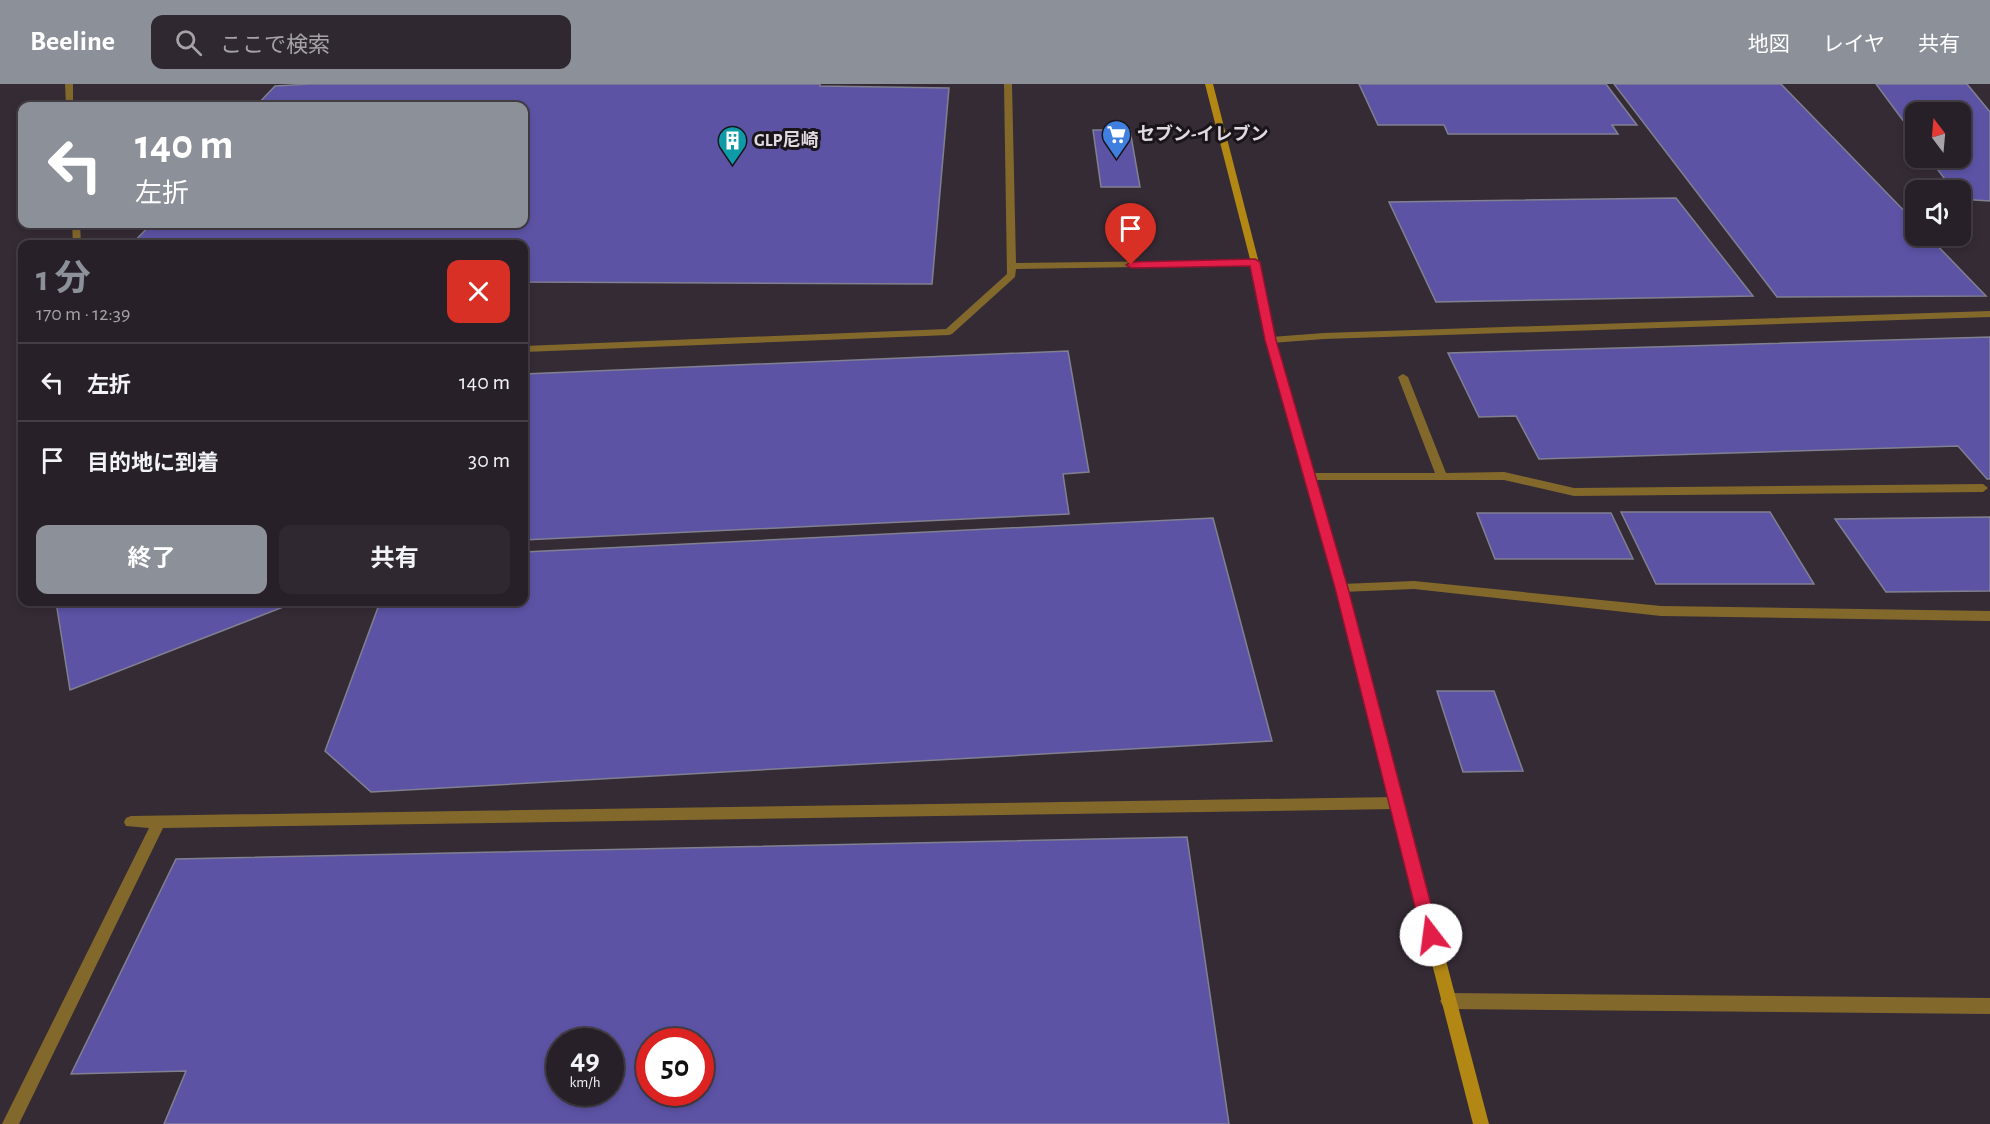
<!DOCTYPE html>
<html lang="ja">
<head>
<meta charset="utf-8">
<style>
  body { margin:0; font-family:"Alegreya Sans","Noto Sans JP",sans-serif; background:#302830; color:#f1f3f6; height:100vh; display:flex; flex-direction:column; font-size:22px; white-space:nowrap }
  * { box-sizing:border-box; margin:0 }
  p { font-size:20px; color:#a5a3a8 }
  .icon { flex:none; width:33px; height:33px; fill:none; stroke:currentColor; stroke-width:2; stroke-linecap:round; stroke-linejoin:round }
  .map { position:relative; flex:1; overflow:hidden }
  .details { position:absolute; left:18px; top:156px; width:510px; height:366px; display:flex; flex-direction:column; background:#282028; border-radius:12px; box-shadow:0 3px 9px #0003,0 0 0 2px #443e45 }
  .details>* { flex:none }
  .banner { position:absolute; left:18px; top:18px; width:510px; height:126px; border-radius:12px; box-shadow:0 3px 9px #0003,0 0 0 2px #443e45; background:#8c9099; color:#fff; overflow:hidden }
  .needle { width:39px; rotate:344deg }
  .buttons { position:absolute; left:1905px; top:18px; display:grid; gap:12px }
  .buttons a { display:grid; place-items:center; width:66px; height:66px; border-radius:12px; background:#282028; box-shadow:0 3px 9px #0003,0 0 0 2px #443e45; font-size:30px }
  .speed { position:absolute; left:546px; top:944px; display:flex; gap:12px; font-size:30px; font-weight:700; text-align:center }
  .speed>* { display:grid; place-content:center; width:78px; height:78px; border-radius:50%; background:#282028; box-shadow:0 3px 9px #0003,0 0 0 2px #443e45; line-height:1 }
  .speed small { font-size:15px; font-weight:400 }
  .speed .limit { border:9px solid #d22; background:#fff; color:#111 }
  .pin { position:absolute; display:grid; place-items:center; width:51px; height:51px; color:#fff; margin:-62px -26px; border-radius:50% 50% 50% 0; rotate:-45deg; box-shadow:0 0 6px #0007 }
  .pin .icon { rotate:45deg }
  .me { position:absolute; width:66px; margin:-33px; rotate:345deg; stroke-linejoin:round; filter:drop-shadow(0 0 4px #0008) }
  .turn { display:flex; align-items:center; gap:21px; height:126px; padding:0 18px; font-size:27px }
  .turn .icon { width:78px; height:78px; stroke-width:2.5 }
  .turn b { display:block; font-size:42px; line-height:51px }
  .round { display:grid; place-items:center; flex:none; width:63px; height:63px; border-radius:12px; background:#302830 }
  .headline { display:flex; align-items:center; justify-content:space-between; height:102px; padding:0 18px }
  h1 { font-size:36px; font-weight:700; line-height:45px; color:#8c9099 }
  .primary-button { display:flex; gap:12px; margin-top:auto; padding:12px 18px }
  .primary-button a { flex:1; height:69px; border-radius:12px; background:#8c9099; color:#fff; font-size:24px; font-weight:700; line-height:69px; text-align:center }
  .primary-button a+a { background:#302830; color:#f1f3f6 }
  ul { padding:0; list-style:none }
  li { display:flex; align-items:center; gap:18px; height:78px; padding:0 18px; border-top:2px solid #443e45 }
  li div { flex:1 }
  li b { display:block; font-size:22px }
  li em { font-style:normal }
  header { display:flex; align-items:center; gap:36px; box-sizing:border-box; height:84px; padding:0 30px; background:#8c9099; color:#fff }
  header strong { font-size:28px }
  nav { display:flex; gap:33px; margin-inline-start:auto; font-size:21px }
  .search { width:420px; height:54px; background:#302830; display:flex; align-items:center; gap:15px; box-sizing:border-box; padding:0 21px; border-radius:12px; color:#a5a3a8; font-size:22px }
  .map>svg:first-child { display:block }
  .building { fill:#5c53a5; stroke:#818090; stroke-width:1.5; fill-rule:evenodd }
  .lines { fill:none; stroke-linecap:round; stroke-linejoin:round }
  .lane { fill:#83682c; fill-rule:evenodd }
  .street { fill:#83682c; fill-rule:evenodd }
  .secondary { fill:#b28714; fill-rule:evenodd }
  .route { fill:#e11d48; stroke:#92132f; stroke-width:1.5 }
  .labels { text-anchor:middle; stroke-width:6; stroke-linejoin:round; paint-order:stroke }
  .far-poi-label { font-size:18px; font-weight:bold; fill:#e1dae1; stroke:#1a151a; text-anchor:start }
</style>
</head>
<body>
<header>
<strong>Beeline</strong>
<div class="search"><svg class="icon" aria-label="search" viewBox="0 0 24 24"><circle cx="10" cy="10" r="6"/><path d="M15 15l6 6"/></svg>ここで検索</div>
<nav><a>地図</a><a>レイヤ</a><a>共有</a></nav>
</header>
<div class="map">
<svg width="1990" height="1040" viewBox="0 0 1990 1040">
  <rect width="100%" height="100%" fill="#352b35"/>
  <g class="building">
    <polygon points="310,0 820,0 820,2 949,4 932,200 524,198 524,160 132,160 151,140 524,140 524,22 256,22 275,2"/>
    <polygon points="1359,0 1606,0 1637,41 1612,41 1618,50 1448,50 1444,41 1378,41"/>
    <polygon points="1614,0 1781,0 1916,139 1916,152 1928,152 1986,212 1777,213"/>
    <polygon points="1876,0 1967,0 1990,28 1990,117 1960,115 1960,106 1953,106 1929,74 1960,74 1960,28 1916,28 1916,54"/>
    <polygon points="1093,46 1130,46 1140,103 1101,103"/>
    <polygon points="1676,114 1753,212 1436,218 1389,118"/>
    <polygon points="1990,253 1990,395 1987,395 1958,362 1539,375 1516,332 1479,333 1448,269"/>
    <polygon points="1068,267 1089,388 1063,390 1069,430 524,456 524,290"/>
    <polygon points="1621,428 1770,428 1814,500 1656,500"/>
    <polygon points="1477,429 1611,429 1633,475 1495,475"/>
    <polygon points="1990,433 1990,507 1886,508 1835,435"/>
    <polygon points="1213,434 1272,657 371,708 325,667 380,518 524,518 524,468"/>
    <polygon points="56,518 296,518 70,606"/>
    <polygon points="1437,607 1494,607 1523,687 1463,688"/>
    <path d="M1187 753 1229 1040H164L186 987 71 990 176 775ZM560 957H610V1008H560ZM650 957H700V1008H650Z"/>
  </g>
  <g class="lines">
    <g class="lane">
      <polygon points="65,0 73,0 73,22 66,22"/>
      <polygon points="1004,0 1012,0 1016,179 1255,176 1258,177 1258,181 1016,185 1015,193 952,250 949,251 524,268 524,262 946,245 1007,190"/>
      <polygon points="72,140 80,140 81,160 73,160"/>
      <polygon points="1403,290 1408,293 1446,389 1504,388 1574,404 1983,400 1988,404 1983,408 1574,412 1504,396 1307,396 1306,393 1311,389 1435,389 1398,293"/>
      <polygon points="1414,497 1661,522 1990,527 1990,537 1661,532 1414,505 1342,508 1336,504 1342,500"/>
      <polygon points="1396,713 1401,715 1403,719 1401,723 1396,725 163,744 19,1040 2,1040 149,744 126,742 124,738 126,734 131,732"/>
      <polygon points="1448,909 1990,914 1990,930 1448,925 1443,922 1440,917 1443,912"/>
    </g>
    <polygon class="street" points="1990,227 1990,233 1324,255 1271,259 1266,256 1271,253 1324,249"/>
    <polygon class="secondary" points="1205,0 1213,0 1259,179 1276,256 1348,504 1489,1040 1473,1040 1336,504 1266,256 1251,179"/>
  </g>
  <polygon class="route" points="1255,175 1260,178 1276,256 1348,504 1439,851 1437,856 1431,859 1425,856 1422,851 1335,504 1265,256 1250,182 1131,184 1126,181 1131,178"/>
  <defs>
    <symbol id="supermarket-pin" viewBox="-11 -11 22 30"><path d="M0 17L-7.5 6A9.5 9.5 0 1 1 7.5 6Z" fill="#3f7fe0" stroke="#1a151a"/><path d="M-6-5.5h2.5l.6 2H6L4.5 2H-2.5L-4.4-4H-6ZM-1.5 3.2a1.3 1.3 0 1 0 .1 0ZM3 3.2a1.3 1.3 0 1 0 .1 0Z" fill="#fff"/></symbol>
    <symbol id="building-pin" viewBox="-11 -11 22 30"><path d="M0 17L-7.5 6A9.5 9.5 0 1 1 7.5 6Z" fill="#0f9aa8" stroke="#1a151a"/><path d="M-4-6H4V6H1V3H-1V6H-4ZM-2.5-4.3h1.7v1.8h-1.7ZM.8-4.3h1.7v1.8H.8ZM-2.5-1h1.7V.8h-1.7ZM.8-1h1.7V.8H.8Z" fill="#fff"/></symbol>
  </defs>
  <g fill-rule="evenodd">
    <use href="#supermarket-pin" x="1100" y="34" width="33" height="45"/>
    <use href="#building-pin" x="716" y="40" width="33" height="45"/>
  </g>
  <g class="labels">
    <g class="far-poi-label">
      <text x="1137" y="56">セブン-イレブン</text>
      <text x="754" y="62">GLP尼崎</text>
    </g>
  </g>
</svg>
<div class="buttons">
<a><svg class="needle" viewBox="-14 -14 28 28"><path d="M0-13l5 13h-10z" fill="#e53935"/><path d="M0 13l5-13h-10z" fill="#a5a3a8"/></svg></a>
<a><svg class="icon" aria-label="sound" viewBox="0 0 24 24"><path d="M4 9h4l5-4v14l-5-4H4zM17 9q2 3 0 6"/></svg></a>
</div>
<div class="speed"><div>49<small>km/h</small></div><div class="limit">50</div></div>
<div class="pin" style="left:1131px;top:181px;background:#d93025"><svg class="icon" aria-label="arrive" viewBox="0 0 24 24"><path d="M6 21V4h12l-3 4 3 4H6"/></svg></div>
<svg class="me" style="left:1431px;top:851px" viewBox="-20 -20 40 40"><circle r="19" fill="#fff"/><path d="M0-13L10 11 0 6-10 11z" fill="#e11d48"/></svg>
<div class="banner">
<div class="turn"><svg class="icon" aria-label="left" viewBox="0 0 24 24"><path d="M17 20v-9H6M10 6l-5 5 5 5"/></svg><div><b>140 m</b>左折</div></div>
</div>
<section class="details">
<div class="headline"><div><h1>1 分</h1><p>170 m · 12:39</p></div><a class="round" style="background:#d93025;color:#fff"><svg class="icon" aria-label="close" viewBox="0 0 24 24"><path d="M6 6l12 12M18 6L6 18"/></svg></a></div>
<ul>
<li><svg class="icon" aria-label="left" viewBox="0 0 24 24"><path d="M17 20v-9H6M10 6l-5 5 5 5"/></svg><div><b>左折</b></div><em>140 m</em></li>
<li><svg class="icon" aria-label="arrive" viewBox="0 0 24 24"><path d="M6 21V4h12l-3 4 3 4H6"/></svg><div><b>目的地に到着</b></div><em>30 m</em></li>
</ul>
<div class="primary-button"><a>終了</a><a>共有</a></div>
</section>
</div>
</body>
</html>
